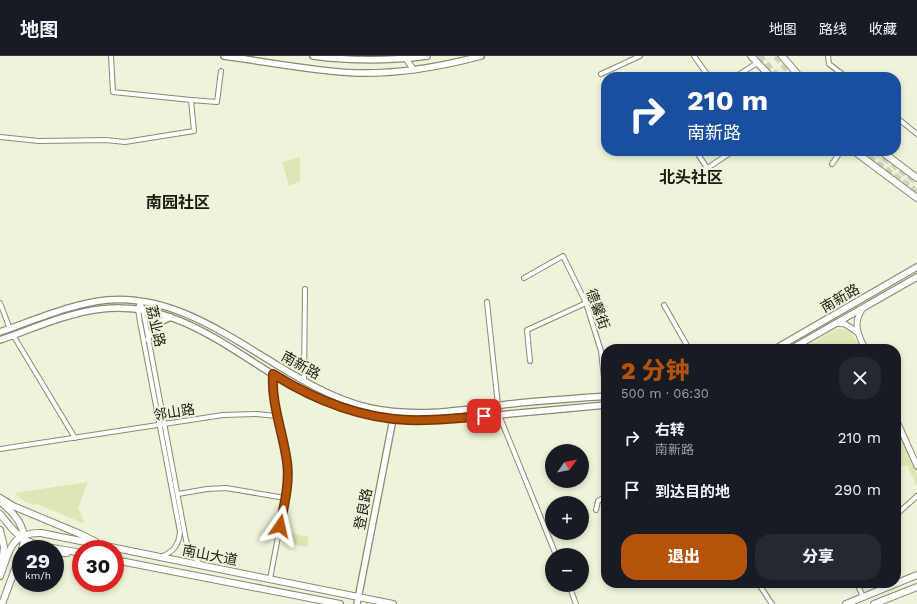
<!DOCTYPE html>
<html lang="zh">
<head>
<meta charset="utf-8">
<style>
  body { margin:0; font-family:"Work Sans","Noto Sans SC",sans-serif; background:#242831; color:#f1f3f6; height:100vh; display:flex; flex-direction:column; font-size:15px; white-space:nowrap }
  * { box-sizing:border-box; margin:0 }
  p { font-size:13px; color:#9ea1a6 }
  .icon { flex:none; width:22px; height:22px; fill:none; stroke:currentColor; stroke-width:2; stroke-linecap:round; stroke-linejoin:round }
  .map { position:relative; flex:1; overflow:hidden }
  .sheet { position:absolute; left:601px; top:288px; width:300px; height:244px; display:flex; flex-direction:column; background:#171b24; border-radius:16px; box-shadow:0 2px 6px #0003 }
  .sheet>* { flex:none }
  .banner { position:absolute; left:601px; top:16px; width:300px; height:84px; border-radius:16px; box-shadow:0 2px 6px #0003; background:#1a4fa0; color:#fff; overflow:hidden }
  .needle { width:26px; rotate:57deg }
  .buttons { position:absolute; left:545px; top:388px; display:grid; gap:8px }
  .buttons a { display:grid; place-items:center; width:44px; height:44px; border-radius:50%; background:#171b24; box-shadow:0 2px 6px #0003; font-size:20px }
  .speed { position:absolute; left:12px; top:484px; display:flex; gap:8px; font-size:20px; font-weight:700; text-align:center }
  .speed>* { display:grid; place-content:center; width:52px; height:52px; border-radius:50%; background:#171b24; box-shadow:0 2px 6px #0003; line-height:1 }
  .speed small { font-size:10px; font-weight:400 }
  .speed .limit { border:6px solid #d22; background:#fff; color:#111 }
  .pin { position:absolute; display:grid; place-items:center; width:34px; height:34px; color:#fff; margin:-17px; border-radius:8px; box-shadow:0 2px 6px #0006 }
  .me { position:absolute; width:44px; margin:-22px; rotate:11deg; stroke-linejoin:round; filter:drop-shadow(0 0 3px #0008) }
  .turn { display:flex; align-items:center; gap:14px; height:84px; padding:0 20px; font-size:18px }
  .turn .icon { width:52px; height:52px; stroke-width:2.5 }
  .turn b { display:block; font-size:28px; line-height:34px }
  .round { display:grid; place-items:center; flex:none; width:42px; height:42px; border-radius:16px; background:#242831 }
  .summary { display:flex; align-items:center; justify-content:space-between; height:68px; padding:0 20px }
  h1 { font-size:24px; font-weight:800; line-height:30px; color:#b45309 }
  .primary-button { display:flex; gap:8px; margin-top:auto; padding:8px 20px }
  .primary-button a { flex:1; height:46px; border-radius:16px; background:#b45309; color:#fff; font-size:16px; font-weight:800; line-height:46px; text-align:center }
  .primary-button a+a { background:#242831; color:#f1f3f6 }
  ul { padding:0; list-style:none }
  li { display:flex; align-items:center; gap:12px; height:52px; padding:0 20px }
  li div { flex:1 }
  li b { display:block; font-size:15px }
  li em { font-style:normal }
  header { display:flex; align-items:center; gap:24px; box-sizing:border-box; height:56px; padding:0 20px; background:#171b24; border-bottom:1px solid #363941 }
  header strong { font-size:19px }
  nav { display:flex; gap:22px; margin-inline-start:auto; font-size:14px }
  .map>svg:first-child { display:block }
  .green { fill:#dde7b5 }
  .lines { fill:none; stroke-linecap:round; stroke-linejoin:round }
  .trunk-tunnel { stroke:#ced4bb; stroke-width:7; stroke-dasharray:7 3.5; stroke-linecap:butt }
  .minor-casing { stroke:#868b73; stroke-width:6 }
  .tertiary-casing { stroke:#868b73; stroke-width:7 }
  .secondary-casing { stroke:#868b73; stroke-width:8 }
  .primary-casing { stroke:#868b73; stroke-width:8 }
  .minor { stroke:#fff; stroke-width:4 }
  .tertiary { stroke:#fff; stroke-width:5 }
  .secondary { stroke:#fff; stroke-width:5.5 }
  .primary { stroke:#fff; stroke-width:6 }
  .route-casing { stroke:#753606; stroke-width:10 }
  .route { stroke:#b45309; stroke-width:7 }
  .labels { text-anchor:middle; stroke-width:4; stroke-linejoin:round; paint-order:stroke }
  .street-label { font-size:14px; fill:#1a1c13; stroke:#eef4d9 }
  .quarter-label { font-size:16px; font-weight:bold; fill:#1a1c13; stroke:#eef4d9 }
</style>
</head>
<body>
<header>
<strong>地图</strong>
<nav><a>地图</a><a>路线</a><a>收藏</a></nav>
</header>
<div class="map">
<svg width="917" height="548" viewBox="0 0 917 548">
  <rect width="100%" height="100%" fill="#eef4d9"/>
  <g class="green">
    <polygon points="300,101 300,125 289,130 282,106"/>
    <path d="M837 273C850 272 856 283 861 293H804L803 292Z"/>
    <polygon points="896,367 917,414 917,431 907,409 901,411 896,399"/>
    <polygon points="88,426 78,452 85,468 37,448 33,449 24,445 14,437"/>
    <polygon points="289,477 309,481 307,491 287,487"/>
  </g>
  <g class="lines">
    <g class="trunk-tunnel">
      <polyline points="759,0 778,21"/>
      <polyline points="776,0 794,21"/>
      <polyline points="860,95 917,136"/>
      <polyline points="875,95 917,126"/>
    </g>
    <defs>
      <g id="minor">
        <polyline points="111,0 113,36 191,44"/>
        <polyline points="694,0 709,21"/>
        <polyline points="828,0 829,8 846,21"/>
        <polyline points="601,18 640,0"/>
        <polyline points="735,21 757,7"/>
        <polyline points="896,61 917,78"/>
        <polyline points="0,81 39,85 106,84 125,86 194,75 191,44 217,46 221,15"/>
        <polyline points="696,95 707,112"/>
        <polyline points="832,108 841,95"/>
        <polyline points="697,119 733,95"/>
        <polyline points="524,222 563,200 586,247 601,295 606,340"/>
        <polyline points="140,245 143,254 186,484 190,496 200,508"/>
        <path d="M140 245 138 253 140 266 180 476C179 489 173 496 161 501"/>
        <polyline points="487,246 499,359 556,499"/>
        <polyline points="0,247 10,273"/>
        <polyline points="664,249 689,293"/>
        <polyline points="13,279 75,382"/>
        <polyline points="530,305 527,274 586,247"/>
        <polyline points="304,325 305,233"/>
        <polyline points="0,393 223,359 256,358 277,360"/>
        <polyline points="178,438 207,433 226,432 285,442"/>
        <polyline points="596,454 598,445 606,440"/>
        <polyline points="896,459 917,440"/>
        <polyline points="270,523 288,428 287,405 275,348 273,332 273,318"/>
        <polyline points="758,527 772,548"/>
        <polyline points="857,527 863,541"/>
        <polyline points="569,529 576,548"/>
      </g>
      <g id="tertiary">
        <polyline points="404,0 414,14"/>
        <path d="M863 252C852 268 858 277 865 293"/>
        <polyline points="836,267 845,268 857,276"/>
        <polyline points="896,363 917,410"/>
      </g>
      <g id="secondary">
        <path d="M224 0C268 6 312 15 357 17 399 18 440 11 481 0"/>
        <path d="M313 0C351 5 389 5 427 0"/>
        <path d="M0 276C35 264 70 248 107 244 204 235 279 331 370 352 417 362 463 354 510 348 542 344 574 343 606 340"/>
        <path d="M148 283C152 271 160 265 171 261"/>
        <path d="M0 284C32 273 67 257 101 253 173 244 226 291 284 325 310 340 338 351 367 358 411 368 454 363 498 359 534 356 570 352 606 349"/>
        <polyline points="775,293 917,211"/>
        <polyline points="791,293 917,221"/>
        <polyline points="357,548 393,363"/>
      </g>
      <g id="primary">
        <polyline points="751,0 771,21"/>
        <polyline points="782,0 800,21"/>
        <polyline points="854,95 917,142"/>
        <polyline points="881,95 917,122"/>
        <polyline points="0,442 13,450 80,478 96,486"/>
        <path d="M3 448C16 459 29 475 22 493"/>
        <path d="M0 458C7 466 14 477 24 483 38 492 64 493 81 497"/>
        <polyline points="0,474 4,491 2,508"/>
        <polyline points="55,497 67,497"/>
        <polyline points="115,504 340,548"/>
        <path d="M0 520C9 497 10 476 41 477L393 548"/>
        <polyline points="2,548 21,497"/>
        <polyline points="846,548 917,519"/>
        <polyline points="874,548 917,531"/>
      </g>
    </defs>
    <use href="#minor" class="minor-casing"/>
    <use href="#tertiary" class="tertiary-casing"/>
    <use href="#secondary" class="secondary-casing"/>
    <use href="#primary" class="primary-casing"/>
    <use href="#minor" class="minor"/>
    <use href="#tertiary" class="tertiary"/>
    <use href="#secondary" class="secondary"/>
    <use href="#primary" class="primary"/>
  </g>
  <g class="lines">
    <defs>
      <path id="route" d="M280 470C284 449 290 427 287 406 283 376 271 348 273 318 313 343 360 362 408 364 433 365 459 362 484 360"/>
    </defs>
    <use href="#route" class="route-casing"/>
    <use href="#route" class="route"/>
  </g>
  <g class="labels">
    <g class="street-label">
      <text transform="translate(840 242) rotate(-30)" y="5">南新路</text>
      <text transform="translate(598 253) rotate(70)" y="5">德馨街</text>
      <text transform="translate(156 270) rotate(77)" y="5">荔业路</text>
      <text transform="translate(301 309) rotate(29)" y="5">南新路</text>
      <text transform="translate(174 356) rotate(-9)" y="5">邻山路</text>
      <text transform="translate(363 453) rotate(-79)" y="5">登良路</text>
      <text transform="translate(210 499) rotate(11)" y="5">南山大道</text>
    </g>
    <g class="quarter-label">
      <text x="691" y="127">北头社区</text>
      <text x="178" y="152">南园社区</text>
    </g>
  </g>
</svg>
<div class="buttons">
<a><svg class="needle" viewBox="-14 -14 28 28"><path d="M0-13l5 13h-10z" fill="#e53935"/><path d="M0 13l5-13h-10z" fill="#9ea1a6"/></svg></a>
<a>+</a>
<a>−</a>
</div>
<div class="speed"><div>29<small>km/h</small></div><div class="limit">30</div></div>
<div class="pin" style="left:484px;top:360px;background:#d93025"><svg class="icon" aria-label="arrive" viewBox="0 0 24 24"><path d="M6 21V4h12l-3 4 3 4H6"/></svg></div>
<svg class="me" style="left:280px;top:470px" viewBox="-20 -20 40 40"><path d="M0-17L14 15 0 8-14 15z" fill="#b45309" stroke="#fff" stroke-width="4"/></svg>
<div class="banner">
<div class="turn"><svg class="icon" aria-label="right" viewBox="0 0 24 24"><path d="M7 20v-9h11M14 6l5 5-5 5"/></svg><div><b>210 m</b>南新路</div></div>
</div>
<section class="sheet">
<div class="summary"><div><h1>2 分钟</h1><p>500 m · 06:30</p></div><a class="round"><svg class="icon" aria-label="close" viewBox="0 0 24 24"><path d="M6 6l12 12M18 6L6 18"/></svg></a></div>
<ul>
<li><svg class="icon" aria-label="right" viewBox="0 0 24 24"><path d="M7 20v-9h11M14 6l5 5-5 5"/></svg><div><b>右转</b><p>南新路</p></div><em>210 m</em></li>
<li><svg class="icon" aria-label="arrive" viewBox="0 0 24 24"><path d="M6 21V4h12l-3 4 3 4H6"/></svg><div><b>到达目的地</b></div><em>290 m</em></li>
</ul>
<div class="primary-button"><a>退出</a><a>分享</a></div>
</section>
</div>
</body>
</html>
